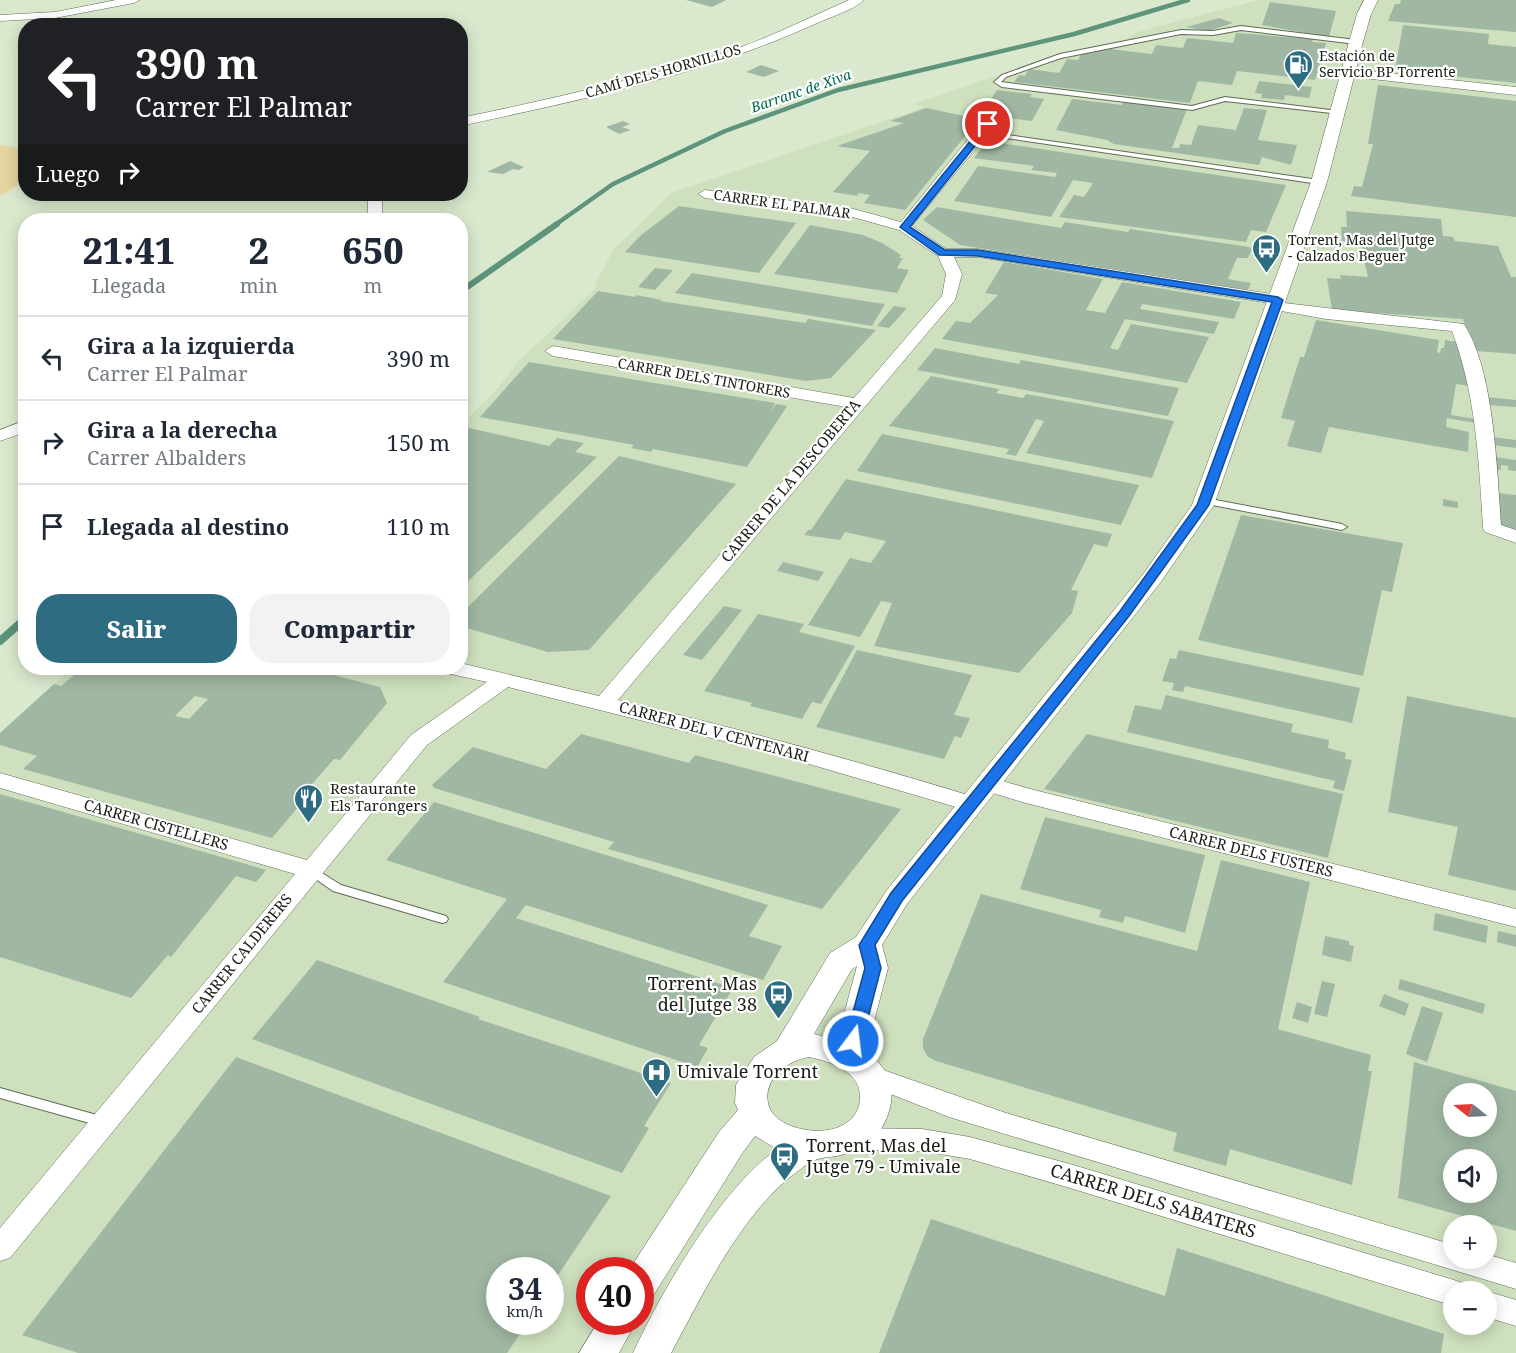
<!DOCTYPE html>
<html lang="es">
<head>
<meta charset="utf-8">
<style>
  body { margin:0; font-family:"Noto Serif",serif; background:#f2f2f3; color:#1f2937; height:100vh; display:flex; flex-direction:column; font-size:22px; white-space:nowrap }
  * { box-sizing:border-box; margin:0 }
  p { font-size:20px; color:#747a83 }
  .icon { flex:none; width:33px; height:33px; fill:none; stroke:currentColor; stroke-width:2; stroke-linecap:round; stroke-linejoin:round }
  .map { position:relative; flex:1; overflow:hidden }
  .details { position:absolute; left:18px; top:213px; width:450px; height:462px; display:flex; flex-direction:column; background:#fff; border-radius:24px; box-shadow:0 3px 15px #0003 }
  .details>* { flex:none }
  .hud { position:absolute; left:18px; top:18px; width:450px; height:183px; border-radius:24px; box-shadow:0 3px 15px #0003; background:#202124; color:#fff; overflow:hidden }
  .needle { width:39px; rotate:288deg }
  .buttons { position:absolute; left:1443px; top:1083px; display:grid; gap:12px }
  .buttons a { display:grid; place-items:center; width:54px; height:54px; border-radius:50%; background:#fff; box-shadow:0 3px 15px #0003; font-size:30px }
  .speed { position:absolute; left:486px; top:1257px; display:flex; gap:12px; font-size:30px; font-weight:700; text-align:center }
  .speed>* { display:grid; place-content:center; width:78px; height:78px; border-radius:50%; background:#fff; box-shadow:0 3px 15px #0003; line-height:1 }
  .speed small { font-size:15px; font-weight:400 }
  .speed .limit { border:9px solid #d22; background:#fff; color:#111 }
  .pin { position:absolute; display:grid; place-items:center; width:51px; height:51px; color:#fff; margin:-26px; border:3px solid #fff; border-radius:50%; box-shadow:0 2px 6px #0007 }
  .me { position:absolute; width:66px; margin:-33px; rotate:15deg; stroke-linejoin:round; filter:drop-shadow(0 0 4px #0008) }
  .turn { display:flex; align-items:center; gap:21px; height:126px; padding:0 18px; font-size:27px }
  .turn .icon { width:78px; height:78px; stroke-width:2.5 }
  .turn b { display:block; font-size:42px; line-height:51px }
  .then { display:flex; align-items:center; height:57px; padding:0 18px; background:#0003; gap:12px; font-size:22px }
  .eta { display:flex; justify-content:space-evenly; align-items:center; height:102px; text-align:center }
  .eta b { font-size:36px; font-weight:800; line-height:42px }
  .primary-button { display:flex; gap:12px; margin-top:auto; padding:12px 18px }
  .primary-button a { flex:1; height:69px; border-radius:24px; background:#2d6c81; color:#fff; font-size:24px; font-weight:800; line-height:69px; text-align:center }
  .primary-button a+a { background:#f2f2f3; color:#1f2937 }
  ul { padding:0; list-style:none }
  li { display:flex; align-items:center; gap:18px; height:84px; padding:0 18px; border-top:2px solid #e0e1e3 }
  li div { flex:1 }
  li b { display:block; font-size:22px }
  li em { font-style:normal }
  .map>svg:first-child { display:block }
  .built { fill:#cee0be; fill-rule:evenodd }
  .green { fill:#e5d59e }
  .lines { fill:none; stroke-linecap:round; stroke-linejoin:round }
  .stream-far2 { stroke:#5e937c; stroke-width:4.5 }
  .stream-far1 { stroke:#5e937c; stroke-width:6 }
  .stream { stroke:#5e937c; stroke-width:8 }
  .building { fill:#a0b8a3; fill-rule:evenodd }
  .service-casing { stroke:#606c55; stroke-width:2 }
  .minor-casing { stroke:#606c55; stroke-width:1 }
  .tertiary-casing { stroke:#606c55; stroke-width:1 }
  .service { fill:#fff; fill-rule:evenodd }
  .minor { fill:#fff; fill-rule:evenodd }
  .tertiary { fill:#fff; fill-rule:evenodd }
  .route { fill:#1a73e8; stroke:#114b97; stroke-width:1.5 }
  .labels { text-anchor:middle; stroke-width:4.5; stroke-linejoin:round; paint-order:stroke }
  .far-poi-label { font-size:14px; fill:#191e14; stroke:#fff; text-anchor:start }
  .far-street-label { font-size:14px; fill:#191e14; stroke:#fff }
  .far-water-label { font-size:14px; font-style:italic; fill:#01674c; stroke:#fff }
  .street-label { font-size:15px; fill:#191e14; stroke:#fff }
  .poi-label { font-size:15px; fill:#191e14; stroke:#fff; text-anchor:start }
  .near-poi-label { font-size:18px; fill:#191e14; stroke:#fff; text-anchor:start }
  .near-street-label { font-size:18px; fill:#191e14; stroke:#fff }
</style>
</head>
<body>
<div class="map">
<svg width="1516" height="1353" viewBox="0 0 1516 1353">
  <rect width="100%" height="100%" fill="#dae9ce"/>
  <path class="built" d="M1258 0H1516V1353H0V733L72 668H460L461 426 497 389 519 361 597 287 594 285 614 249 671 193 925 107 913 104 1058 55 1127 39 1137 32ZM1454 1094H1486V1126H1454ZM1454 1160H1486V1192H1454ZM1454 1226H1486V1258H1454ZM500 1270H550V1322H500ZM590 1270H640V1322H590ZM1454 1292H1486V1324H1454Z"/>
  <polygon class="green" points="0,145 26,149 25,181 0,196"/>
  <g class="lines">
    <polyline class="stream-far2" points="555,225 613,184 725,131 838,90 1074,34 1188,0"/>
    <polyline class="stream-far1" points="460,292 557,224"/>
    <polyline class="stream" points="0,641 26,618"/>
  </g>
  <g class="building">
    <polygon points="686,0 726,0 712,7"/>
    <polygon points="1401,0 1516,0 1516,32 1388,21 1395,4 1400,4"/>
    <polygon points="1270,2 1336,11 1329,37 1262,25"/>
    <polygon points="1219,18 1233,23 1208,31 1186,27"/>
    <polygon points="1403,25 1489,34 1488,44 1516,47 1516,83 1395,70"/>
    <polygon points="1236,33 1313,39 1312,42 1326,43 1315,80 1237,71 1232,85 1198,81 1190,103 1014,82 1019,75 1025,76 1029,69 1059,73 1067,59 1078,60 1082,52 1101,48 1152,54 1156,45 1183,48 1187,38 1233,43"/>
    <polygon points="761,65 779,71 764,77 746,72"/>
    <polygon points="1259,81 1312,87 1309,98 1285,95 1284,100 1261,98 1262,94 1255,93"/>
    <polygon points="1378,85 1516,101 1516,217 1351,196 1354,186 1362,187 1373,144 1368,144"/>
    <polygon points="997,90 1032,94 1030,97 1044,99 1032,121 981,115"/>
    <polygon points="1072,99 1122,105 1123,101 1187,109 1172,148 1179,148 1180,144 1191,145 1198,125 1236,130 1244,108 1267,110 1258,140 1297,145 1291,165 1262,157 1259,165 1114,144 1107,140 1056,130"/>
    <polygon points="926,108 979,119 905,210 864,203 870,195 859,193 857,196 833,192 870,151 837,146 904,123 890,121"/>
    <polygon points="623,121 630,124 622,127 631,130 619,134 606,127"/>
    <polygon points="987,141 1107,159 1286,185 1266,232 1251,230 1246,242 1059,217 1074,195 1084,197 1093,183 1073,180 1051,217 954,201 978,166 1055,177 1057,173 1031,170 1034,166 974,158"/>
    <polygon points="510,161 524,167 519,170 513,169 503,174 487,172"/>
    <polygon points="679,206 699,209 796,223 759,273 625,252 640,236"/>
    <polygon points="937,207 1061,228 1065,222 1128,232 1130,229 1249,247 1252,249 1248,258 1237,258 1228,279 1251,283 1248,290 960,245 923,220"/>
    <polygon points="1346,211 1441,219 1443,236 1453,237 1455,241 1498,246 1511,277 1516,277 1516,354 1476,351 1472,340 1469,339 1463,319 1332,310 1327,278 1341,279 1340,275 1368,277 1361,246 1374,247 1373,243 1342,241 1341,227 1347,227"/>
    <polygon points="810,225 863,235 882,243 901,255 899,258 903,258 897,268 909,270 897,293 774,274"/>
    <polygon points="1004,262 1103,279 1086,310 1105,313 1122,282 1241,302 1234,319 1142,304 1140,309 1219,322 1214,334 1125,319 1110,348 1118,350 1131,324 1209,337 1187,383 942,339 956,321 970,323 998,295 985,293"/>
    <polygon points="655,268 673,270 655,290 638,287"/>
    <polygon points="692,273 864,301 885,304 872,326 675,293"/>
    <polygon points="598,291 635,297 636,295 662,300 660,301 805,323 808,319 876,330 831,378 806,381 553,339"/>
    <polygon points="894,306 907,308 889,328 877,326"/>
    <polygon points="1316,320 1439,340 1437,352 1440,353 1441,348 1444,348 1445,340 1457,342 1470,386 1456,384 1451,415 1476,419 1475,423 1447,418 1446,427 1469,432 1468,452 1329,427 1321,453 1287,446 1295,421 1281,418 1300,357 1304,357"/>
    <polygon points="935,348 1019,364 1021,360 1179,388 1168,416 917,370"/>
    <polygon points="529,362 775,403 770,412 776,404 787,406 747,467 653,449 651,452 631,448 634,445 480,417"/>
    <polygon points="931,376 999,389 996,393 1023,398 1026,394 1174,421 1152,478 1026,453 1044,421 1036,419 1016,456 1006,454 1009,449 889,426"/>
    <polygon points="1486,397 1516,400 1516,407 1488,405"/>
    <polygon points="460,426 549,446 557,438 584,443 575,452 597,457 460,589"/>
    <polygon points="882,434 1139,485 1121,525 857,471"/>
    <polygon points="1492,437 1516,440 1516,448 1493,445"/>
    <polygon points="619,456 736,484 589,650 548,652 460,626 460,615"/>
    <polygon points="1494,457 1516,460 1516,471 1508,470 1508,466 1501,465 1501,470 1494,469"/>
    <polygon points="846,479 1071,526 1112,534 1107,547 1094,544 1071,590 1078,591 1072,613 1019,673 874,646 892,603 881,601 860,637 808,625 850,558 871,563 886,541 845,532 840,540 804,535 808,530 811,530"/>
    <polygon points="1496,493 1516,495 1516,533 1500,527"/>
    <polygon points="1443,499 1458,502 1458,508 1443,506"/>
    <polygon points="1241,515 1403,543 1392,592 1382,590 1363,676 1198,640"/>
    <polygon points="783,562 824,572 818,581 777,571"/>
    <polygon points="724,606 742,610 702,660 683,655"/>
    <polygon points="758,614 804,624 799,632 855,646 821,704 812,702 802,719 750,706 752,703 704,691"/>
    <polygon points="857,650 972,675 954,715 970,718 961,738 955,736 944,759 816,727"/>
    <polygon points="1179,650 1360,688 1352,723 1185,686 1183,692 1172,690 1174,683 1162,681 1170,658 1176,659"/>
    <path d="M82 668H281L310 675 314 670 380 687 387 703 340 760 334 759 305 792 310 793 272 838 23 769 37 756 0 745V733L54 684 61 686ZM195 696 208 699 189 719 175 716Z"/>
    <polygon points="1166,695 1293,724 1291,732 1329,740 1328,748 1346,753 1345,759 1352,760 1344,791 1333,788 1335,781 1127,732 1135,705 1161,710"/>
    <polygon points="1407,696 1516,718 1516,891 1448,875 1458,827 1388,812"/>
    <polygon points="581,734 689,763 695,755 901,809 822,909 608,849 614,842 434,788 432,785 473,747 546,769"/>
    <polygon points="1087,734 1343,794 1328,858 1044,789"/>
    <polygon points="0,794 246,864 266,870 256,882 236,876 171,957 168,955 131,998 0,957"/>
    <polygon points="434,802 768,905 749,936 782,946 763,980 526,905 516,918 733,988 699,1045 708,1048 697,1067 443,982 507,899 386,860"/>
    <polygon points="1045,817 1205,855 1185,933 1125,916 1123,923 1099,917 1101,910 1020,889"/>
    <polygon points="1221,860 1310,882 1278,1029 1371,1055 1368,1071 1372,1071 1352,1185 1230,1149 1226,1166 1173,1151 1177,1133 936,1061 928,1057 923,1048 923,1039 981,894 1197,951"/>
    <polygon points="1435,913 1488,926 1486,943 1433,930"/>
    <polygon points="1498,931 1516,935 1516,947 1497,942"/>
    <polygon points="1325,936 1349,941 1349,945 1354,946 1351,962 1322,955"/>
    <polygon points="317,960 480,1017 478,1019 671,1083 644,1126 649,1128 622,1173 252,1039"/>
    <polygon points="1400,979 1485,1004 1483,1014 1398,989"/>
    <polygon points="1322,981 1335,984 1327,1017 1314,1014"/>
    <polygon points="1384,994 1409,1004 1405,1016 1379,1006"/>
    <polygon points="1297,1002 1312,1007 1308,1023 1292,1018"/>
    <polygon points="1422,1006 1443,1013 1427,1062 1406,1054"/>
    <polygon points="236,1057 611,1196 550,1287 550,1270 500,1270 500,1322 528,1322 507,1353 78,1353 22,1335"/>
    <path d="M1414 1062 1516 1091V1231L1398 1198ZM1454 1094H1486V1126H1454ZM1454 1160H1486V1192H1454Z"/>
    <polygon points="931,1219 1165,1296 1177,1248 1444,1334 1441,1353 879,1353"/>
  </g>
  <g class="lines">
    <defs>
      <g id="service">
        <polygon points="1241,26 1356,40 1359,42 1356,44 1241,30 1213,35 1181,34 1061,58 1006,77 1001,82 1192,106 1225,97 1338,111 1341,113 1340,114 1225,101 1192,110 1002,87 994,82 1002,75 1060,54 1181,30 1213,31"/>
        <polygon points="1008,135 1319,180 1322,182 1319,184 1006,138 1005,137"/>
        <polygon points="1205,498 1342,524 1347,527 1342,530 1202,503 1200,501"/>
        <polygon points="311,866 341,885 446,916 448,919 446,922 442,923 333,891 307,873 305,870 307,867"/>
        <polygon points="0,1088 104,1117 109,1118 111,1122 109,1126 104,1127 0,1098"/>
      </g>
      <g id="minor">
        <polygon points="116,0 140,0 134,3 55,18 0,21 0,15 55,12"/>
        <path d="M849 0H864C852 11 830 17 815 24 703 75 580 100 460 126V118C547 100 634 80 718 55 763 41 806 19 849 0Z"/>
        <polygon points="1349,69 1516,87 1516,95 1345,76 1343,73"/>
        <path d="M988 120 993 121 995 124 993 127 912 226 946 249H978L1278 295 1284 297 1286 300 1284 303 1464 324C1494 370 1497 470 1501 525L1516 530V543L1485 532 1483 528C1479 461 1476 395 1452 331L1326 319 1270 309 1268 306 1270 303 978 257H954L962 274 955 300 618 700C740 729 861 762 981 799L984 804 981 809 973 812 775 754 508 687 427 745 10 1258 0 1261V1228L295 874 0 788V773L307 860 411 735 487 682 446 673 443 668H460V663L599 696 846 407 553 356 545 351 553 346 854 398 942 296 946 274 938 256 899 230 849 216 705 198 698 194 705 190 850 208 901 222 983 121Z"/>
        <polygon points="371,194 385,194 382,201 382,220 368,220 368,201"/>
        <polygon points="26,420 26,432 0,441 0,430"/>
        <polygon points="988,777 1034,790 1516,909 1516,927 1022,802 980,789 977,784 980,779"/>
        <polygon points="869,1065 1006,1113 1454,1245 1454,1258 1486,1258 1486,1254 1516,1263 1516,1289 949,1117 860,1082 856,1075 860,1068"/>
        <polygon points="847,1128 922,1129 970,1137 1070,1164 1454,1280 1465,1284 1468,1292 1454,1292 1454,1306 1070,1188 970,1159 922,1151 847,1150 837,1147 833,1139 837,1131"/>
        <polygon points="1486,1291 1516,1300 1516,1326 1486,1317"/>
      </g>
      <g id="tertiary">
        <path d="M1364 0H1378L1371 14 1363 42 1327 182 1214 505 1160 583 907 904 882 945 888 968 866 1052C896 1072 898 1102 880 1131 872 1144 852 1153 837 1156 830 1157 822 1157 815 1160 806 1164 797 1172 789 1178 738 1220 702 1296 671 1353H633C662 1290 721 1189 777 1149L755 1136 743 1152 653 1296 640 1301V1270H629L719 1132 738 1110 735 1103 736 1085 754 1057 777 1041 830 953 856 937 887 890 1144 573 1192 505 1311 182 1349 42 1357 14ZM857 966 837 1040 814 1034 852 969ZM809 1057C832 1062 862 1072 860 1099 859 1114 851 1121 839 1127 819 1136 773 1129 768 1103 763 1079 788 1060 809 1057Z"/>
        <polygon points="598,1322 636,1322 619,1353 579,1353"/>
      </g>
    </defs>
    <use href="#service" class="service-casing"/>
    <use href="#minor" class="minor-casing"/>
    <use href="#tertiary" class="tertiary-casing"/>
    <use href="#service" class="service"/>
    <use href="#minor" class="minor"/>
    <use href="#tertiary" class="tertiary"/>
  </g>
  <polygon class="route" points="988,122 992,124 991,126 910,227 945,250 978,250 1278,297 1283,300 1209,505 1129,616 902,901 875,945 881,968 862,1041 859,1045 853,1047 847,1045 845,1041 865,968 859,945 891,893 1120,611 1197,505 1272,302 978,256 939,255 900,227 985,123"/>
  <defs>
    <symbol id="fuel-pin" viewBox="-11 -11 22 30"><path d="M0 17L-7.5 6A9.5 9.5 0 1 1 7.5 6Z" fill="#2d6c81" stroke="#fff"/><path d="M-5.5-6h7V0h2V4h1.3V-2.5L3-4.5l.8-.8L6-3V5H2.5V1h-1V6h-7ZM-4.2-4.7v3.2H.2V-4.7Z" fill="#fff"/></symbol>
    <symbol id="bus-pin" viewBox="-11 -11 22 30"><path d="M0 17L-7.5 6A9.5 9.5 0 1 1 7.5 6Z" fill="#2d6c81" stroke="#fff"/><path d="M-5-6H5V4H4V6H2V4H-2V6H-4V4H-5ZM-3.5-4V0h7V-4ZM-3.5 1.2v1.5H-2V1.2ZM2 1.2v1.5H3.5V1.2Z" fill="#fff"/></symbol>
    <symbol id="restaurant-pin" viewBox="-11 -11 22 30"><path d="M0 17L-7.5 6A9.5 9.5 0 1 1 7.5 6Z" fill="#2d6c81" stroke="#fff"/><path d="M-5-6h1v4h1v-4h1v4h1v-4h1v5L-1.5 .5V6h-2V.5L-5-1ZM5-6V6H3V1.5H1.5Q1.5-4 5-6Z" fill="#fff"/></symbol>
    <symbol id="hospital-pin" viewBox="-11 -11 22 30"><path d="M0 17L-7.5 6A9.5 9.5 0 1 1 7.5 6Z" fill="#2d6c81" stroke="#fff"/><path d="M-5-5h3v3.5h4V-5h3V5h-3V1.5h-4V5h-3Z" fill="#fff"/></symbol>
  </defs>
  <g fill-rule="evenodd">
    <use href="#fuel-pin" x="1282" y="48" width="33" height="45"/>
    <use href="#bus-pin" x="1250" y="232" width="33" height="45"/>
    <use href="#restaurant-pin" x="292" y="782" width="33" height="45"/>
    <use href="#bus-pin" x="762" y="978" width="33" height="45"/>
    <use href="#hospital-pin" x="640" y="1056" width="33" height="45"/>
    <use href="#bus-pin" x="768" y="1140" width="33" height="45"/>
  </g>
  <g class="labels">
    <g class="far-poi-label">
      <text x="1319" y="61">Estación de<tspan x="1319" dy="16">Servicio BP Torrente</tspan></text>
      <text x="1288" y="245">Torrent, Mas del Jutge<tspan x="1288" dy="16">- Calzados Beguer</tspan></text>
    </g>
    <g class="far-street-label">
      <text transform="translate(663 71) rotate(-16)" y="5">CAMÍ DELS HORNILLOS</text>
      <text transform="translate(782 204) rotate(8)" y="5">CARRER EL PALMAR</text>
      <text transform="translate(704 378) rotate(10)" y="5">CARRER DELS TINTORERS</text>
    </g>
    <g class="far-water-label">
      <text transform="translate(801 91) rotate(-19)" y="5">Barranc de Xiva</text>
    </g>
    <g class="street-label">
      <text transform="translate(791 481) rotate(-50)" y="5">CARRER DE LA DESCOBERTA</text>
      <text transform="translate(714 732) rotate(15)" y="5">CARRER DEL V CENTENARI</text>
      <text transform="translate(156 825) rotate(16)" y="5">CARRER CISTELLERS</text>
      <text transform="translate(1251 852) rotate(14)" y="5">CARRER DELS FUSTERS</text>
      <text transform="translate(242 954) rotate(-51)" y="5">CARRER CALDERERS</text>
    </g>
    <g class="poi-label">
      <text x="330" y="794">Restaurante<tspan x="330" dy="17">Els Tarongers</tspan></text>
    </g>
    <g class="near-poi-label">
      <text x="757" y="990" text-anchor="end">Torrent, Mas<tspan x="757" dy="21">del Jutge 38</tspan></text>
      <text x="677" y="1078">Umivale Torrent</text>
      <text x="806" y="1152">Torrent, Mas del<tspan x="806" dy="21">Jutge 79 - Umivale</tspan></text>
    </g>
    <g class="near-street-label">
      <text transform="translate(1153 1201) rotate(17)" y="6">CARRER DELS SABATERS</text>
    </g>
  </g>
</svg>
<div class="buttons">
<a><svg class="needle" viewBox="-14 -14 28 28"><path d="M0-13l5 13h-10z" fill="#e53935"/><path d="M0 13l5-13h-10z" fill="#747a83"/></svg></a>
<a><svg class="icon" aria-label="sound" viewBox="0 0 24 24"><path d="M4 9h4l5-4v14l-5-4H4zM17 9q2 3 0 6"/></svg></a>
<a>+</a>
<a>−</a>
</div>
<div class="speed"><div>34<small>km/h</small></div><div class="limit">40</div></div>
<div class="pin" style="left:988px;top:124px;background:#d93025"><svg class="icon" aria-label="arrive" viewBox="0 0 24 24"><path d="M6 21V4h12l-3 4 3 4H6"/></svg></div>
<svg class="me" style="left:853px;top:1041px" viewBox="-20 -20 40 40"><circle r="17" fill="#1a73e8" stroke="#fff" stroke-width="3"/><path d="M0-11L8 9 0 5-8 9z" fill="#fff"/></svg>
<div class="hud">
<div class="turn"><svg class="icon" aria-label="left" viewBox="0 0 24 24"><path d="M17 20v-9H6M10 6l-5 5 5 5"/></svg><div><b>390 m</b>Carrer El Palmar</div></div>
<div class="then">Luego<svg class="icon" aria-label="right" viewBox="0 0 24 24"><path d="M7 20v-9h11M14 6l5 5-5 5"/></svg></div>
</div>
<section class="details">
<div class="eta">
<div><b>21:41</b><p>Llegada</p></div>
<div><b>2</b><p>min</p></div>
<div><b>650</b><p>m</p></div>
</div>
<ul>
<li><svg class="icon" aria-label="left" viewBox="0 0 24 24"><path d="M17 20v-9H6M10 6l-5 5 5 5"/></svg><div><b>Gira a la izquierda</b><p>Carrer El Palmar</p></div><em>390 m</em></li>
<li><svg class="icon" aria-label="right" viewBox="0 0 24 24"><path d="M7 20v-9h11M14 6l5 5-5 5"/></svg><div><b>Gira a la derecha</b><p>Carrer Albalders</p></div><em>150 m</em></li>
<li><svg class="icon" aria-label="arrive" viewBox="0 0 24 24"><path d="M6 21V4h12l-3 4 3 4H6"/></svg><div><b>Llegada al destino</b></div><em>110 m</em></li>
</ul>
<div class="primary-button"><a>Salir</a><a>Compartir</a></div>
</section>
</div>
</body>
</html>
